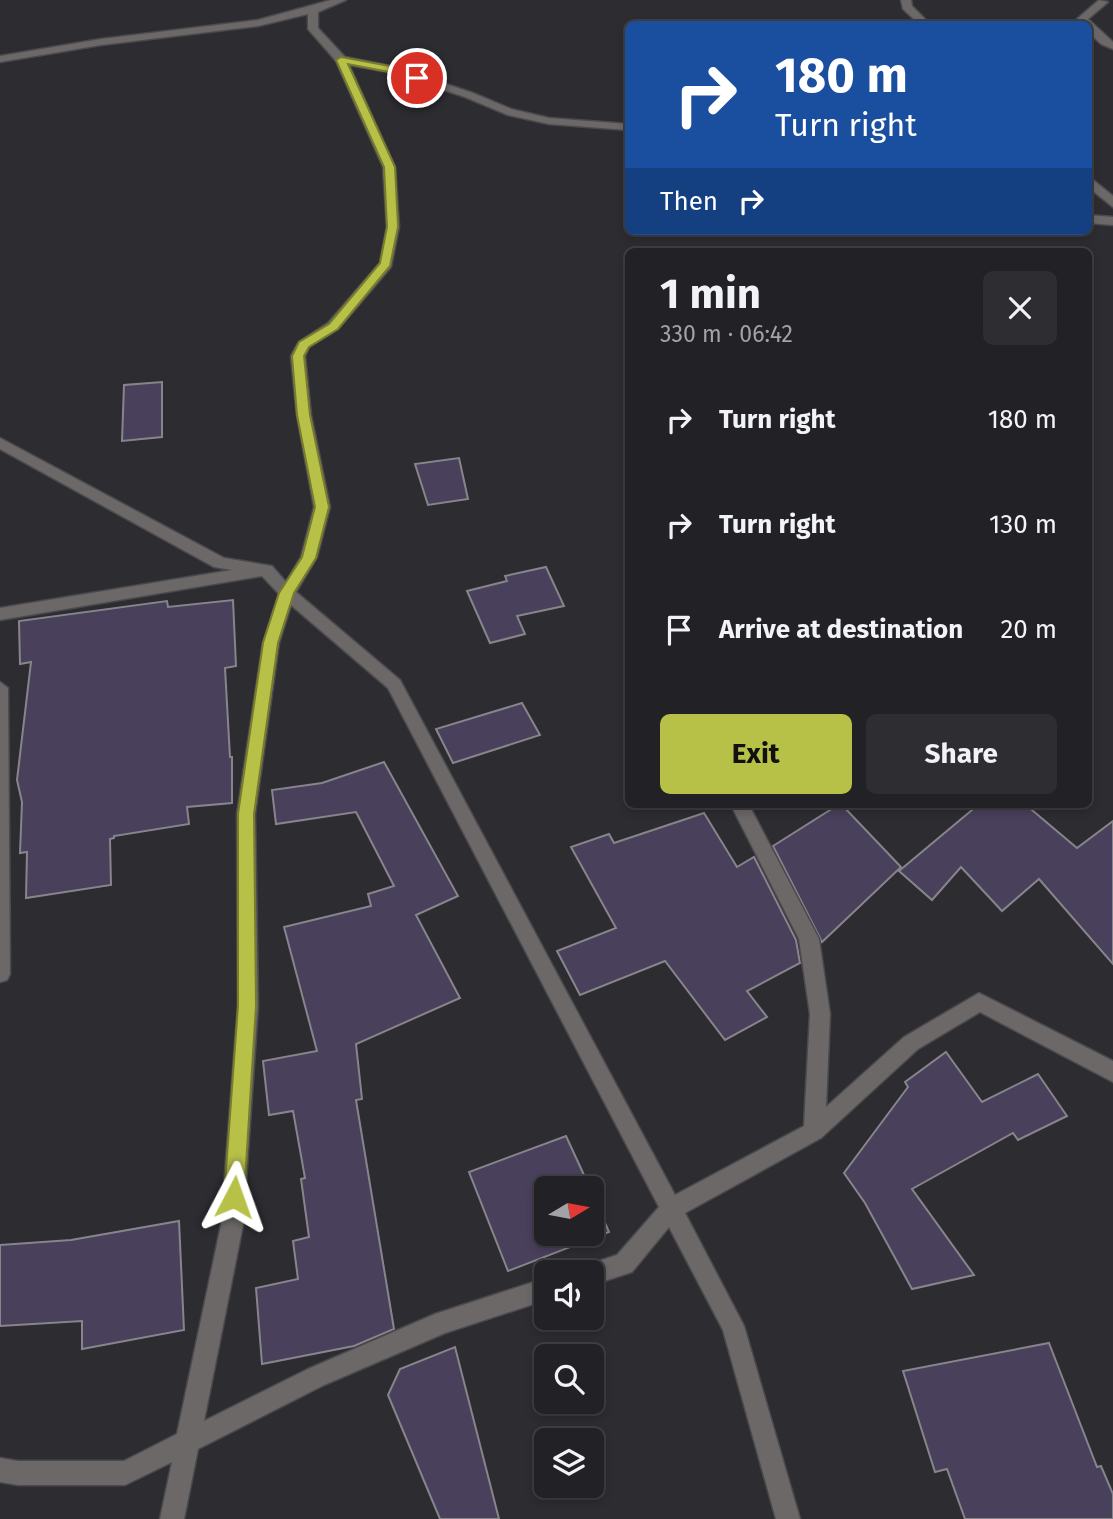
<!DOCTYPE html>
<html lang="en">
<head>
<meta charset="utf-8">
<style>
  body { margin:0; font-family:"Fira Sans",sans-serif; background:#2e2e32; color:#f1f3f6; height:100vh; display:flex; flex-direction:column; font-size:26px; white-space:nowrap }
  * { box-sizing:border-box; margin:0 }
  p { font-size:23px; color:#a2a3a7 }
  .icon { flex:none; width:38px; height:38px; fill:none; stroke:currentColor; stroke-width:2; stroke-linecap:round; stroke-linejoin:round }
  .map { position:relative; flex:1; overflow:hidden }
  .side { position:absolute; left:625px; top:248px; width:467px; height:560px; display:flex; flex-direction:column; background:#222125; border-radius:10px; box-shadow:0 4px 10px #0003,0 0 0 2px #3f3e42 }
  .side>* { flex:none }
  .guide { position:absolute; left:625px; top:21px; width:467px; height:214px; border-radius:10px; box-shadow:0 4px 10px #0003,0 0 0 2px #3f3e42; background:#1a4fa0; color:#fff; overflow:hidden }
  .needle { width:46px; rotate:80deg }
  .tools { position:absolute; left:534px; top:1176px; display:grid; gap:14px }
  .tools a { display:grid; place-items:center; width:70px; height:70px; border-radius:10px; background:#222125; box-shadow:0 4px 10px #0003,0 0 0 2px #3f3e42; font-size:35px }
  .pin { position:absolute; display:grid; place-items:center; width:60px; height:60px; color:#fff; margin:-30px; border:4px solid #fff; border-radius:50%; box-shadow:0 2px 7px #0007 }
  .me { position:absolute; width:77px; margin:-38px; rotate:4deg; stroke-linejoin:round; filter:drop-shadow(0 0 5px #0008) }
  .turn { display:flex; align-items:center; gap:24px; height:147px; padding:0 35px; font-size:32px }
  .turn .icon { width:91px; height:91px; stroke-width:2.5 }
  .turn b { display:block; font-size:49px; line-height:60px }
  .then { display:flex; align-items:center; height:66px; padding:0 35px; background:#0003; gap:14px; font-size:26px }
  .round { display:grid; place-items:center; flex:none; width:74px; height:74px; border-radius:10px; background:#2e2e32 }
  .headline { display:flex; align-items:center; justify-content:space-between; height:119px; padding:0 35px }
  h1 { font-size:42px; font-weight:700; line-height:52px }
  .action { display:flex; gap:14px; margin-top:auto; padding:14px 35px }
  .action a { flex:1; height:80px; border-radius:10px; background:#b8c147; color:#111; font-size:28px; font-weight:700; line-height:80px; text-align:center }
  .action a+a { background:#2e2e32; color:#f1f3f6 }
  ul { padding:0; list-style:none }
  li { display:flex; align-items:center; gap:21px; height:105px; padding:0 35px }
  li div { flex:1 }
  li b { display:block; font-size:26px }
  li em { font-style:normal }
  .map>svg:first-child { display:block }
  .building { fill:#49405c; stroke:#87858b; stroke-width:2 }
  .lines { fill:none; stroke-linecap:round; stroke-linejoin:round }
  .minor-casing { stroke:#4a494d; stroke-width:3 }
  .minor { fill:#6c6868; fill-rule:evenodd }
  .route { fill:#b8c147; stroke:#787d2e; stroke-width:2 }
</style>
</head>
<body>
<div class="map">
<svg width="1113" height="1519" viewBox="0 0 1113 1519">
  <rect width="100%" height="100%" fill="#2d2c31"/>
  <g class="building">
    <polygon points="162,382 162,437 122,441 124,385"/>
    <polygon points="459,458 468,499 428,505 415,464"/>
    <polygon points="546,567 564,606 517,616 525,634 490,643 467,591 507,581 505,576"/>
    <polygon points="233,600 236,666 225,668 230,757 232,757 232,803 187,807 189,824 114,836 114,838 110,839 111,885 26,898 27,852 20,853 22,802 17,780 31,662 20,664 19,621 167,601 168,607"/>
    <polygon points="522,703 540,735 453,763 436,729"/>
    <polygon points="384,762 458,896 416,915 460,998 356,1044 362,1099 356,1100 394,1329 354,1346 262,1364 256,1288 298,1279 293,1241 309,1237 301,1179 305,1178 293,1111 269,1115 263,1061 317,1051 284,927 371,906 368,894 394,886 356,812 276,824 272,790 322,783"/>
    <polygon points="838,805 842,805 901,867 822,942 773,846"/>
    <polygon points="978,805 1026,805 1077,848 1113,821 1113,964 1039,879 1002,911 961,867 932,900 899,871"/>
    <polygon points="704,813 737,867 754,857 796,940 800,963 747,991 767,1017 725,1040 665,961 580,995 557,951 616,928 571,847 609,834 614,843"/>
    <polygon points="946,1052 982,1102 1038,1074 1067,1116 1018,1140 1013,1133 912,1189 974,1275 912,1289 865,1203 844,1173 908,1087 905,1082"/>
    <polygon points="566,1136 590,1188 546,1188 546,1234 592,1234 592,1193 609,1232 508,1271 469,1172"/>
    <polygon points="179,1221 184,1330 82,1349 82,1321 0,1326 0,1245 71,1240"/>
    <polygon points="1049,1343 1097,1467 1101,1466 1113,1494 1113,1519 965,1519 947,1469 935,1472 903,1371"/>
    <polygon points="455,1347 499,1519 440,1519 388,1395 400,1369"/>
  </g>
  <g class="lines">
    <defs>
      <g id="minor">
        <polygon points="331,0 346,0 318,12 318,28 345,57 395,67 473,93 511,109 549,118 628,124 628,130 549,124 508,115 465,97 389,72 349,65 395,167 399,227 391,267 338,329 309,347 305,356 311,415 330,507 317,557 296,592 400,680 675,1195 804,1126 810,1014 799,939 731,805 749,805 819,939 830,1014 826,1107 904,1037 979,993 1113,1061 1113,1082 980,1012 918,1049 821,1138 685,1213 744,1326 800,1519 776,1519 723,1330 669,1227 632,1272 592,1285 592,1272 582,1272 584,1266 617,1255 659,1207 388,688 291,605 279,643 255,814 258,1006 243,1225 204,1421 308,1369 435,1314 546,1278 546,1300 445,1333 324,1385 198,1449 184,1519 160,1519 172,1462 125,1485 18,1485 0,1482 0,1458 18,1461 124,1461 177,1434 221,1225 238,1006 237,814 263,643 279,594 262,576 0,620 0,608 232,570 214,567 0,449 0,438 224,558 272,566 286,582 301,557 314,507 297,415 291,356 299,342 328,323 380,263 387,227 383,167 336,61 308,29 308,14 258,26 101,45 0,62 0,56 101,39 258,20"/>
        <polygon points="901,0 911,0 912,6 930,24 919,24 903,9"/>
        <polygon points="1099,0 1108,2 1088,19 1113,42 1113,49 1101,44 1088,32 1088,24 1082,24 1077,19"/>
        <polygon points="1088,176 1113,196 1113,207 1088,187"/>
        <polygon points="1088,215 1113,217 1113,225 1088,223"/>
        <polygon points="0,682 8,688 10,974 7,980 0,982"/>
      </g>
    </defs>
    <use href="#minor" class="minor-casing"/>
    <use href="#minor" class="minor"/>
  </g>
  <polygon class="route" points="341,57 395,67 422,78 417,81 389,72 348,64 395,167 398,227 390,266 338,329 309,347 304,356 310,415 329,507 316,558 294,593 278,643 254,814 256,1006 244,1197 241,1204 234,1207 227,1204 224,1197 238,1006 238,814 263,643 279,593 302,557 315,507 297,415 292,356 299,342 329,324 380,263 387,227 384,167 336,60"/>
</svg>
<div class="tools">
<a><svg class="needle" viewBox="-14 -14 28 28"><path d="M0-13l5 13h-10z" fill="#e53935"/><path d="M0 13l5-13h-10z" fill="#a2a3a7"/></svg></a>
<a><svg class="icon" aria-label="sound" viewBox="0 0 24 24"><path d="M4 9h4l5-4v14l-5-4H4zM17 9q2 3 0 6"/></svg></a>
<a><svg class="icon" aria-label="search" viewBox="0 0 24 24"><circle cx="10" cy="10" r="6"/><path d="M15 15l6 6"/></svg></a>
<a><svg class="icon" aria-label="layers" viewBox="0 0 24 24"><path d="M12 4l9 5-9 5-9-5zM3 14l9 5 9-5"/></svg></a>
</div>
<div class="pin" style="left:417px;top:78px;background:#d93025"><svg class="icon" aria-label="arrive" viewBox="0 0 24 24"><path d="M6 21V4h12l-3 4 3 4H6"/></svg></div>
<svg class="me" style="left:234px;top:1197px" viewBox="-20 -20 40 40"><path d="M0-17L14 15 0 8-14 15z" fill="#b8c147" stroke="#fff" stroke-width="4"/></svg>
<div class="guide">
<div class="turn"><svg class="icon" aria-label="right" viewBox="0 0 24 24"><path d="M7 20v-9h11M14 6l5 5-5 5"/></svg><div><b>180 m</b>Turn right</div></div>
<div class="then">Then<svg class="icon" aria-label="right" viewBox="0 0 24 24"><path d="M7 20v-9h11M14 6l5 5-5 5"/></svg></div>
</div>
<section class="side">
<div class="headline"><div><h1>1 min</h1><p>330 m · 06:42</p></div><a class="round"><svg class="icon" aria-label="close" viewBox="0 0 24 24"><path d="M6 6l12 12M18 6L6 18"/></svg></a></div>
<ul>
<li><svg class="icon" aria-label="right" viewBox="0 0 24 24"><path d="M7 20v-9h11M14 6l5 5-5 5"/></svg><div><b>Turn right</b></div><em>180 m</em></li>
<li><svg class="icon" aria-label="right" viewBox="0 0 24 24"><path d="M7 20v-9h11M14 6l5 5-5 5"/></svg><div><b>Turn right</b></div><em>130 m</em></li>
<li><svg class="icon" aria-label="arrive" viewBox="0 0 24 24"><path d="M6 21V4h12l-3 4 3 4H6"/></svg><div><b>Arrive at destination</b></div><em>20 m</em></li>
</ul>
<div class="action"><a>Exit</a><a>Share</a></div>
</section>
</div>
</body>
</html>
